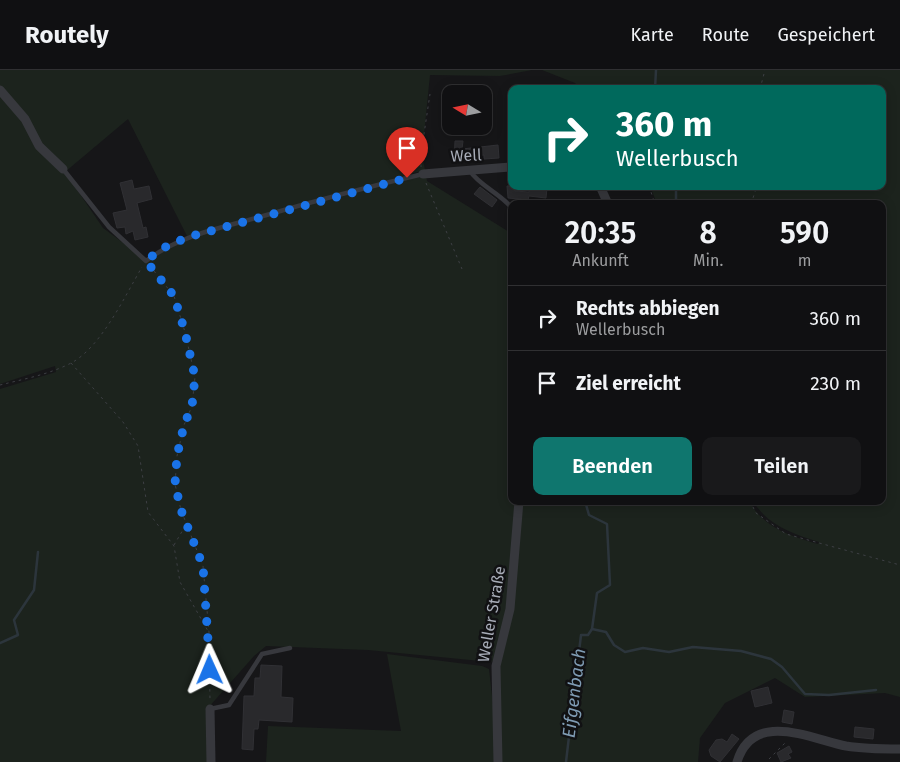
<!DOCTYPE html>
<html lang="de">
<head>
<meta charset="utf-8">
<style>
  body { margin:0; font-family:"Fira Sans",sans-serif; background:#19191b; color:#f1f3f6; height:100vh; display:flex; flex-direction:column; font-size:19px; white-space:nowrap }
  * { box-sizing:border-box; margin:0 }
  p { font-size:16px; color:#9c9d9f }
  .icon { flex:none; width:28px; height:28px; fill:none; stroke:currentColor; stroke-width:2; stroke-linecap:round; stroke-linejoin:round }
  .map { position:relative; flex:1; overflow:hidden }
  .drawer { position:absolute; left:508px; top:130px; width:378px; height:305px; display:flex; flex-direction:column; background:#101012; border-radius:10px; box-shadow:0 2px 12px #0003,0 0 0 1px #303032 }
  .drawer>* { flex:none }
  .hud { position:absolute; left:508px; top:15px; width:378px; height:105px; border-radius:10px; box-shadow:0 2px 12px #0003,0 0 0 1px #303032; background:#00695c; color:#fff; overflow:hidden }
  .needle { width:32px; rotate:280deg }
  .tools { position:absolute; left:442px; top:15px; display:grid; gap:10px }
  .tools a { display:grid; place-items:center; width:50px; height:50px; border-radius:10px; background:#101012; box-shadow:0 2px 12px #0003,0 0 0 1px #303032; font-size:25px }
  .pin { position:absolute; display:grid; place-items:center; width:42px; height:42px; color:#fff; margin:-51px -21px; border-radius:50% 50% 50% 0; rotate:-45deg; box-shadow:0 0 5px #0007 }
  .pin .icon { rotate:45deg }
  .me { position:absolute; width:55px; margin:-28px; rotate:359deg; stroke-linejoin:round; filter:drop-shadow(0 0 4px #0008) }
  .turn { display:flex; align-items:center; gap:18px; height:105px; padding:0 25px; font-size:22px }
  .turn .icon { width:65px; height:65px; stroke-width:2.5 }
  .turn b { display:block; font-size:35px; line-height:42px }
  .eta { display:flex; justify-content:space-evenly; align-items:center; height:85px; text-align:center }
  .eta b { font-size:30px; font-weight:600; line-height:35px }
  .button { display:flex; gap:10px; margin-top:auto; padding:10px 25px }
  .button a { flex:1; height:58px; border-radius:10px; background:#0f766e; color:#fff; font-size:20px; font-weight:600; line-height:58px; text-align:center }
  .button a+a { background:#19191b; color:#f1f3f6 }
  ul { padding:0; list-style:none }
  li { display:flex; align-items:center; gap:15px; height:65px; padding:0 25px; border-top:1px solid #303032 }
  li div { flex:1 }
  li b { display:block; font-size:19px }
  li em { font-style:normal }
  header { display:flex; align-items:center; gap:30px; box-sizing:border-box; height:70px; padding:0 25px; background:#101012; border-bottom:1px solid #303032 }
  header strong { font-size:24px }
  nav { display:flex; gap:28px; margin-inline-start:auto; font-size:18px }
  .map>svg:first-child { display:block }
  .green { fill:#1c231d }
  .lines { fill:none; stroke-linecap:round; stroke-linejoin:round }
  .stream { stroke:#2c353c; stroke-width:2.5 }
  .building { fill:#29292c; stroke:#303034 }
  .path { stroke:#3d3f44; stroke-width:1; stroke-dasharray:2.5 4; stroke-linecap:butt }
  .lane { stroke:#37383d; stroke-width:4.5 }
  .street { stroke:#37383d; stroke-width:9 }
  .route { stroke:#1a73e8; stroke-width:9; stroke-dasharray:0 16.2 }
  .labels { text-anchor:middle; stroke-width:5; stroke-linejoin:round; paint-order:stroke }
  .street-label { font-size:16px; fill:#a8adb8; stroke:#111113 }
  .water-label { font-size:18px; font-style:italic; fill:#7f9bb3; stroke:#111113 }
</style>
</head>
<body>
<header>
<strong>Routely</strong>
<nav><a>Karte</a><a>Route</a><a>Gespeichert</a></nav>
</header>
<div class="map">
<svg width="900" height="692" viewBox="0 0 900 692">
  <rect width="100%" height="100%" fill="#161618"/>
  <g class="green">
    <path d="M0 0H532L500 6 430 5 422 84 425 100 187 166 128 49 65 102 103 158 144 188 153 190C176 166 220 160 252 151 310 135 368 119 426 105L427 111 511 163V431H517L508 538 495 589 491 592 368 580 266 576 254 586 208 638 210 692H0V319L56 302 55 296 0 314Z"/>
    <path d="M542 0H900V627L885 623 805 627 775 608 725 633 700 668 698 692H500L499 596 520 431H749C764 458 790 466 818 474L819 472C793 464 767 455 753 431H881V134H657L650 116H881V19H581L575 13Z"/>
    <polygon points="387,584 482,596 489,599 496,662 496,692 266,692 268,656 401,661"/>
  </g>
  <g class="lines">
    <g class="stream">
      <polyline points="655,19 656,0"/>
      <polyline points="676,134 676,116"/>
      <polyline points="592,559 606,562 614,575 625,582 643,578 669,582 693,577 741,581 771,589 782,597 805,624 829,625 876,620"/>
      <polyline points="0,573 18,565 14,550 34,520 38,482"/>
      <polyline points="566,692 581,565 588,565 592,559 597,523 610,515 607,454 589,445 585,431"/>
    </g>
  </g>
  <g class="building">
    <polygon points="455,71 463,71 462,79 498,75 499,88 484,89 484,85 462,87 461,93 454,92"/>
    <polygon points="132,110 134,119 149,116 152,129 137,133 143,158 146,157 148,167 135,170 133,161 126,164 125,157 117,158 113,143 127,140 120,113"/>
    <polygon points="507,116 515,116 515,121 529,122 530,116 547,118 546,128 529,126 528,130 508,128"/>
    <polygon points="480,117 497,130 492,137 474,124"/>
    <polygon points="261,595 282,596 281,627 293,628 292,652 259,650 258,659 254,659 253,680 242,679 244,626 254,626 255,608 260,608"/>
    <polygon points="768,617 772,633 755,637 751,621"/>
    <polygon points="784,640 794,642 792,654 782,652"/>
    <polygon points="855,657 874,659 873,669 854,667"/>
    <polygon points="732,664 739,669 720,692 711,686 709,680 716,670 722,669 727,672"/>
    <polygon points="789,676 792,682 788,684 791,688 781,692 777,683"/>
  </g>
  <g class="lines">
    <g class="path">
      <polyline points="760,19 765,0"/>
      <polyline points="421,97 421,84 430,24"/>
      <polyline points="426,113 462,199"/>
      <polyline points="649,116 655,134"/>
      <polyline points="751,134 757,116"/>
      <polyline points="150,196 174,226 185,262 195,307 192,336 184,355 177,386 175,414 181,440 203,496 209,562 210,631"/>
      <polyline points="71,293 123,352 138,376 148,442 174,476 180,512 208,561"/>
      <path d="M0 315C24 309 51 304 73 292 102 275 125 226 142 197"/>
      <polyline points="750,431 756,443 786,464 900,495"/>
      <polyline points="174,475 187,453"/>
      <polyline points="769,689 787,671"/>
    </g>
    <g class="lane">
      <path d="M63 99 109 157 146 191C178 166 217 159 256 148 311 132 367 117 423 104"/>
      <path d="M470 101C479 115 499 123 511 137"/>
      <polyline points="210,639 229,635 262,584 290,578"/>
    </g>
    <g class="street">
      <polyline points="0,20 25,49 39,76 63,99"/>
      <polyline points="423,104 511,97"/>
      <polyline points="600,116 608,134"/>
      <polyline points="210,639 211,692"/>
      <polyline points="498,692 496,596 510,539 519,431"/>
      <path d="M737 692C753 639 811 669 846 676 864 679 882 679 900 679"/>
    </g>
  </g>
  <g class="lines">
    <polyline class="route" points="210,600 203,496 181,440 175,414 177,386 184,355 192,336 195,307 185,262 174,226 146,191 161,179 188,167 407,108"/>
  </g>
  <g class="labels">
    <g class="street-label">
      <text transform="translate(466 85) rotate(-3)" y="6">Well</text>
      <text transform="translate(491 544) rotate(-80)" y="6">Weller Straße</text>
    </g>
    <g class="water-label">
      <text transform="translate(574 623) rotate(-83)" y="6">Eifgenbach</text>
    </g>
  </g>
</svg>
<div class="tools">
<a><svg class="needle" viewBox="-14 -14 28 28"><path d="M0-13l5 13h-10z" fill="#e53935"/><path d="M0 13l5-13h-10z" fill="#9c9d9f"/></svg></a>
</div>
<div class="pin" style="left:407px;top:108px;background:#d93025"><svg class="icon" aria-label="arrive" viewBox="0 0 24 24"><path d="M6 21V4h12l-3 4 3 4H6"/></svg></div>
<svg class="me" style="left:210px;top:600px" viewBox="-20 -20 40 40"><path d="M0-17L14 15 0 8-14 15z" fill="#1a73e8" stroke="#fff" stroke-width="4"/></svg>
<div class="hud">
<div class="turn"><svg class="icon" aria-label="right" viewBox="0 0 24 24"><path d="M7 20v-9h11M14 6l5 5-5 5"/></svg><div><b>360 m</b>Wellerbusch</div></div>
</div>
<section class="drawer">
<div class="eta">
<div><b>20:35</b><p>Ankunft</p></div>
<div><b>8</b><p>Min.</p></div>
<div><b>590</b><p>m</p></div>
</div>
<ul>
<li><svg class="icon" aria-label="right" viewBox="0 0 24 24"><path d="M7 20v-9h11M14 6l5 5-5 5"/></svg><div><b>Rechts abbiegen</b><p>Wellerbusch</p></div><em>360 m</em></li>
<li><svg class="icon" aria-label="arrive" viewBox="0 0 24 24"><path d="M6 21V4h12l-3 4 3 4H6"/></svg><div><b>Ziel erreicht</b></div><em>230 m</em></li>
</ul>
<div class="button"><a>Beenden</a><a>Teilen</a></div>
</section>
</div>
</body>
</html>
